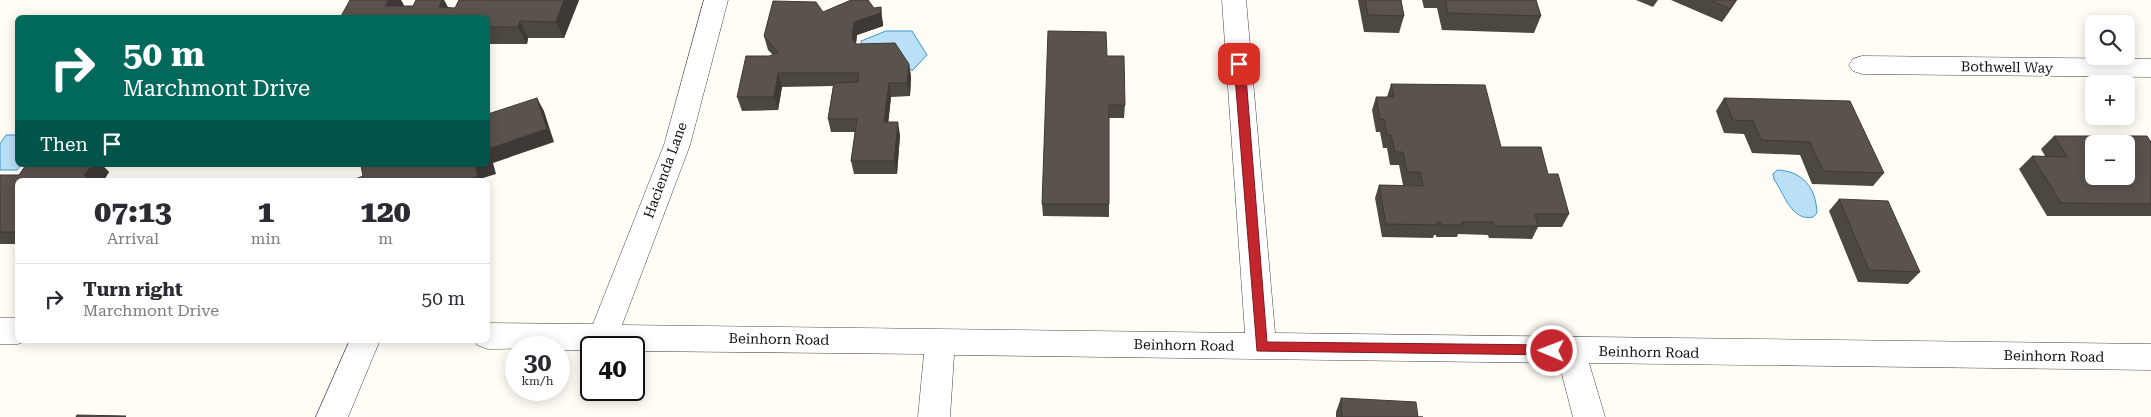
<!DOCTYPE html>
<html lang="en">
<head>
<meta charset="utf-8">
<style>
  body { margin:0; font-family:"Roboto Serif",serif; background:#f2f2f3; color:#2b2b33; height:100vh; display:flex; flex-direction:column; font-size:19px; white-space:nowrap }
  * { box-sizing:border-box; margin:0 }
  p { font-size:16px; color:#7c7c81 }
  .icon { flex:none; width:28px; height:28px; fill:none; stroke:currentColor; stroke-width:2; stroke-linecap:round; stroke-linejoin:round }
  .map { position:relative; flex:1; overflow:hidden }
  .drawer { position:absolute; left:15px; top:178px; width:475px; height:165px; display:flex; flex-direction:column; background:#fff; border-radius:8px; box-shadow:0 2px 12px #0003 }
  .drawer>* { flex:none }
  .guide { position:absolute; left:15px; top:15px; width:475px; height:152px; border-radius:8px; box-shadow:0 2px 12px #0003; background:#00695c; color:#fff; overflow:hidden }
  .controls { position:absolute; left:2085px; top:15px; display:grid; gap:10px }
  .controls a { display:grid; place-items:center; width:50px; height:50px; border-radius:8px; background:#fff; box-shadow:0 2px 12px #0003; font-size:25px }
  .speed { position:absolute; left:505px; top:336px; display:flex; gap:10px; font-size:25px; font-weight:700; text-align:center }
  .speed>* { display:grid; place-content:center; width:65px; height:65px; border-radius:50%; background:#fff; box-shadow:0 2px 12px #0003; line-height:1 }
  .speed small { font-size:12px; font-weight:400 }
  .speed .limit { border:2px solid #111; border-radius:8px; background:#fff; color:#111 }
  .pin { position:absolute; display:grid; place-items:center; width:42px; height:42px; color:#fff; margin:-21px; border-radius:10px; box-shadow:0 2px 8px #0006 }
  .me { position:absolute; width:55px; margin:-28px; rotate:271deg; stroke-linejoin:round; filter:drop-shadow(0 0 4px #0008) }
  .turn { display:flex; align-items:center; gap:18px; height:105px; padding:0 25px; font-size:22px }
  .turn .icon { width:65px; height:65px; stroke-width:2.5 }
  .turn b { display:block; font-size:35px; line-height:42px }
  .then { display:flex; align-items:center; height:48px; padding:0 25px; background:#0003; gap:10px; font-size:19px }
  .eta { display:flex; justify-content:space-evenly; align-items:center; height:85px; text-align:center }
  .eta b { font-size:30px; font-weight:800; line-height:35px }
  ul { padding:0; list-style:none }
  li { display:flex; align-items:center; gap:15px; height:70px; padding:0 25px; border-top:1px solid #e1e1e2 }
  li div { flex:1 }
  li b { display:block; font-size:19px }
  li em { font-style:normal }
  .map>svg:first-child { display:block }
  .water { fill:#b9e0f7; stroke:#3f96cf }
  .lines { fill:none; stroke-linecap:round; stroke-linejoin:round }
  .minor-casing { stroke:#444; stroke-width:1 }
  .minor { fill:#fff; fill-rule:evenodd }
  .wall { fill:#4d4742 }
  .shaded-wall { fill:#3f3936 }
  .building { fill:#5a524d; stroke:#3f3936; fill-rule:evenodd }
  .route { fill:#c4262e; stroke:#7f191e }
  .labels { text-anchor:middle; stroke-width:5; stroke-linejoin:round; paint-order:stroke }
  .street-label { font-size:14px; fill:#111; stroke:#fff }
</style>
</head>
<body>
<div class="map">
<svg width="2151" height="417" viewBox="0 0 2151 417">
  <rect width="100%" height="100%" fill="#fffdf5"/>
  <g class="water">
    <polygon points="886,31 912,31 927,55 912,71 900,56 862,50 861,41"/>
    <polygon points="6,135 17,135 18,165 21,165 17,170 0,170 0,144"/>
    <path d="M1777 170C1803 171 1816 188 1817 213L1813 217C1792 222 1784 194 1774 179L1773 174Z"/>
  </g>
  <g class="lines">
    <defs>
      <g id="minor">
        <polygon points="704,0 728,0 690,145 622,325 1245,333 1222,0 1246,0 1275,333 2151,344 2151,370 1589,363 1605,417 1573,417 1559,363 954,355 950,417 918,417 924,354 634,351 634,348 591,348 591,350 559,350 559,348 488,349 477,345 475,340 488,340 488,323 593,324 664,145"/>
        <polygon points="1862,56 2151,59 2151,77 1862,74 1853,71 1849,65 1853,59"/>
        <polygon points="0,318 18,318 18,340 28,340 18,344 0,344"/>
        <polygon points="350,340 380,340 348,417 316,417"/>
      </g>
    </defs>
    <use href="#minor" class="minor-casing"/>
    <use href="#minor" class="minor"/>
  </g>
  <g class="wall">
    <polygon points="416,0 444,0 448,8 455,8 459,0 579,0 564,38 528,38 527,44 488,44 488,18 340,18 404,5 403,6 413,6"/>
    <polygon points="1358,0 1401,0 1404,16 1399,33 1364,32"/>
    <polygon points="1422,0 1536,0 1541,16 1534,33 1442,30 1437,8 1424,8"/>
    <polygon points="1636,0 1658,0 1653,7"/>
    <polygon points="1671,0 1737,0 1722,22"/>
    <polygon points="883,21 883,26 857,35 856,44 909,64 911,77 910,96 891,97 888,122 900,135 897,174 854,174 851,161 855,132 831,132 828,119 833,86 782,87 778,110 742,111 737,97 769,56 773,55 768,50 764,36"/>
    <polygon points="1107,56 1125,105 1124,118 1109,118 1109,217 1043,216 1042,204"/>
    <polygon points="1391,84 1548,174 1569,214 1562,227 1538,227 1532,239 1489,238 1488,235 1458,234 1457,237 1436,237 1436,235 1434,235 1433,238 1382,237 1375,198 1379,185 1416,186 1403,185 1399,165 1390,165 1387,148 1383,148 1380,132 1376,132 1372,110 1376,97 1387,97"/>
    <polygon points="1724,98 1884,173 1873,186 1812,184 1800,155 1752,153 1744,134 1724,133 1716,111"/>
    <polygon points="2054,136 2151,142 2151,216 2047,216 2019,169 2032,156 2045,156 2041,149"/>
    <polygon points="26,165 102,165 109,172 104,180 18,180 18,244 0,244 0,175 19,175"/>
    <polygon points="1839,199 1920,272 1908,284 1858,282 1829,211"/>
    <polygon points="1341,398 1418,417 1423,417 1336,417 1336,412"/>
  </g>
  <g class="shaded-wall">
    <polygon points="388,0 401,0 404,5 398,18 385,6"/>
    <polygon points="442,0 444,0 453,16 439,7"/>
    <polygon points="564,0 579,0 564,38 556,22"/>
    <polygon points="1736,0 1737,0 1722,22 1730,9"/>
    <polygon points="881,7 883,26 857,35 855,51 852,38 854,22"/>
    <polygon points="520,21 528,38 527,44 518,27"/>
    <polygon points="909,64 911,77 910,96 907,83"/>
    <polygon points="778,73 782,87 778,110 774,97"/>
    <polygon points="889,83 891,97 887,135 884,122"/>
    <polygon points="537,98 544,111 554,142 493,163 496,174 483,178 484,180 468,180 475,165 488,165 488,149"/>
    <polygon points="898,122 900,135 897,174 894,161"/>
    <polygon points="92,165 102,165 109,172 104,180 85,180 84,176"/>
  </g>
  <g class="building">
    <polygon points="350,0 388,0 385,6 413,6 416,0 442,0 439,7 455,8 459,0 564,0 556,22 520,21 518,27 488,27 488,18 340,18"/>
    <polygon points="851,0 868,0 874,8 881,7 881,13 854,22 852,38 856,44 895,43 909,64 907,83 889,83 884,122 898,122 894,161 851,161 857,119 828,119 834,83 858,82 859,73 778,73 774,97 737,97 746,56 769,56 778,53 764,36 773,1 816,2 823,12"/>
    <polygon points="1365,0 1401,0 1404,16 1368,15"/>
    <polygon points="1445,0 1536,0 1541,16 1448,13"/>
    <polygon points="1710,0 1736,0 1730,9"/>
    <polygon points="1048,31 1106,32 1107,56 1124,56 1125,105 1109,105 1109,204 1042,204"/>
    <polygon points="1391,84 1485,85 1501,147 1541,147 1548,174 1558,174 1569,214 1535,214 1538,226 1495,226 1494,222 1462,222 1462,225 1441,225 1441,222 1437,222 1438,225 1386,224 1379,185 1423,186 1420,172 1407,172 1403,152 1395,152 1391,135 1387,135 1384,119 1380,119 1376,97 1394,97"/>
    <polygon points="537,98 547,129 488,149 488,114"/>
    <polygon points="1724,98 1850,101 1884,173 1823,171 1810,142 1761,140 1753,121 1733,120"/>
    <path d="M2054 136H2147L2151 142V204L2061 203 2032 156 2067 157ZM2094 144H2126V176H2094Z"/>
    <polygon points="26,165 92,165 84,176 88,176 85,180 18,180 18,232 0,232 0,175 19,175"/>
    <polygon points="361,165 476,165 475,165 478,176 468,180 353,180 363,176"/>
    <polygon points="1839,199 1888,201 1920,272 1869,270"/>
    <polygon points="1341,398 1416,402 1418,417 1423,417 1342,417"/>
    <polygon points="77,415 126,416 125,417 76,417"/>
  </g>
  <polygon class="route" points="1239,60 1245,64 1267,342 1552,345 1556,347 1558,351 1556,355 1257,351 1234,64"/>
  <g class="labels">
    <g class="street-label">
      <text transform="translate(2007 67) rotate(1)" y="5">Bothwell Way</text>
      <text transform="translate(665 170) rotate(-70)" y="5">Hacienda Lane</text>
      <text transform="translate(779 339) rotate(1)" y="5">Beinhorn Road</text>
      <text transform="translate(1184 345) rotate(1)" y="5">Beinhorn Road</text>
      <text transform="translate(1649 352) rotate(1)" y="5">Beinhorn Road</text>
      <text transform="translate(2054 356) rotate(1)" y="5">Beinhorn Road</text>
    </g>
  </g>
</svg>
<div class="controls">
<a><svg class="icon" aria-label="search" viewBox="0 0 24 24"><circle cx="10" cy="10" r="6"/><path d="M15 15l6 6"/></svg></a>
<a>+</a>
<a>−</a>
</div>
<div class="speed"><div>30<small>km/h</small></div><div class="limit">40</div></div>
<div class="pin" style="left:1239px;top:64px;background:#d93025"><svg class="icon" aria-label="arrive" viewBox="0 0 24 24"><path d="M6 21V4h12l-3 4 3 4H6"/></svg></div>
<svg class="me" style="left:1552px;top:351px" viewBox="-20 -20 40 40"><circle r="17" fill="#c4262e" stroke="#fff" stroke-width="3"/><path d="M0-11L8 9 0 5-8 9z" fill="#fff"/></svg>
<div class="guide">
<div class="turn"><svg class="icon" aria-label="right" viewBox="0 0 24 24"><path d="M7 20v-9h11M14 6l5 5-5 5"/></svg><div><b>50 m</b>Marchmont Drive</div></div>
<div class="then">Then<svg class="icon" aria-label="arrive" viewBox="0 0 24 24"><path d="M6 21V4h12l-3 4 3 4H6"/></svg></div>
</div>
<section class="drawer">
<div class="eta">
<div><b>07:13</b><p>Arrival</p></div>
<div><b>1</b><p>min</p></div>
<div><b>120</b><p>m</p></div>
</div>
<ul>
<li><svg class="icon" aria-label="right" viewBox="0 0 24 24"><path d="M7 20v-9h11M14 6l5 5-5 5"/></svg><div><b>Turn right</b><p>Marchmont Drive</p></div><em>50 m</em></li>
</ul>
</section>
</div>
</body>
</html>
